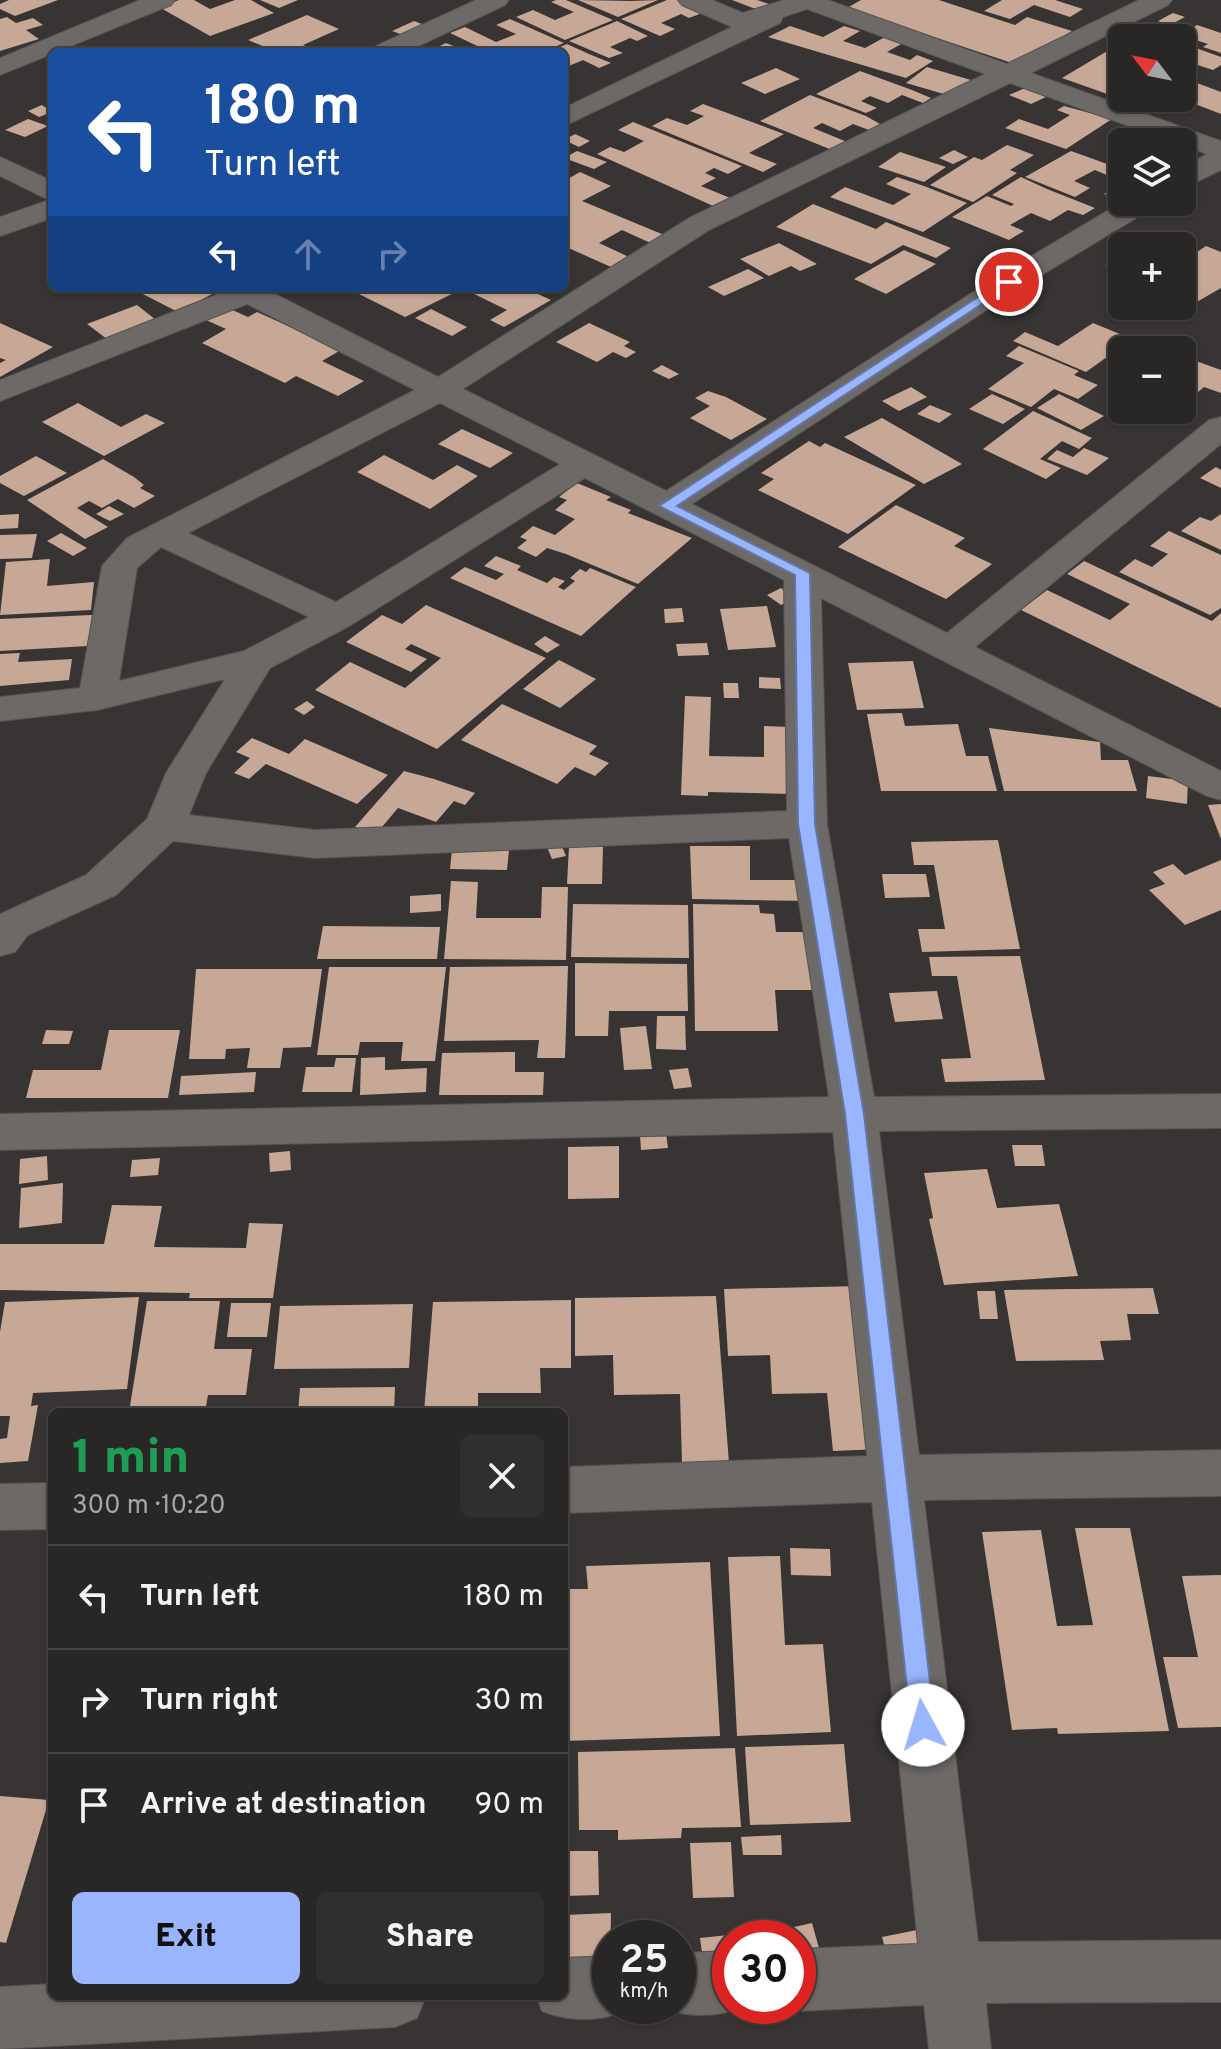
<!DOCTYPE html>
<html lang="en">
<head>
<meta charset="utf-8">
<style>
  body { margin:0; font-family:Overpass,sans-serif; background:#312f2e; color:#f1f3f6; height:100vh; display:flex; flex-direction:column; font-size:30px; white-space:nowrap }
  * { box-sizing:border-box; margin:0 }
  p { font-size:26px; color:#a5a5a7 }
  .icon { flex:none; width:44px; height:44px; fill:none; stroke:currentColor; stroke-width:2; stroke-linecap:round; stroke-linejoin:round }
  .map { position:relative; flex:1; overflow:hidden }
  .details { position:absolute; left:48px; top:1408px; width:520px; height:592px; display:flex; flex-direction:column; background:#292726; border-radius:12px; box-shadow:0 2px 6px #0004,0 0 0 2px #454443 }
  .details>* { flex:none }
  .hud { position:absolute; left:48px; top:48px; width:520px; height:244px; border-radius:12px; box-shadow:0 2px 6px #0004,0 0 0 2px #454443; background:#1a4fa0; color:#fff; overflow:hidden }
  .needle { width:52px; rotate:302deg }
  .fabs { position:absolute; left:1108px; top:24px; display:grid; gap:16px }
  .fabs a { display:grid; place-items:center; width:88px; height:88px; border-radius:12px; background:#292726; box-shadow:0 2px 6px #0004,0 0 0 2px #454443; font-size:40px }
  .speed { position:absolute; left:592px; top:1920px; display:flex; gap:16px; font-size:40px; font-weight:700; text-align:center }
  .speed>* { display:grid; place-content:center; width:104px; height:104px; border-radius:50%; background:#292726; box-shadow:0 2px 6px #0004,0 0 0 2px #454443; line-height:1 }
  .speed small { font-size:20px; font-weight:400 }
  .speed .limit { border:12px solid #d22; background:#fff; color:#111 }
  .pin { position:absolute; display:grid; place-items:center; width:68px; height:68px; color:#fff; margin:-34px; border:4px solid #fff; border-radius:50%; box-shadow:0 2px 8px #0007 }
  .me { position:absolute; width:88px; margin:-44px; rotate:354deg; stroke-linejoin:round; filter:drop-shadow(0 0 6px #0008) }
  .turn { display:flex; align-items:center; gap:28px; height:168px; padding:0 24px; font-size:36px }
  .turn .icon { width:104px; height:104px; stroke-width:2.5 }
  .turn b { display:block; font-size:56px; line-height:68px }
  .lanes { display:flex; align-items:center; height:76px; padding:0 24px; background:#0003; justify-content:center; gap:40px; direction:ltr }
  .lanes .off { opacity:.35 }
  .round { display:grid; place-items:center; flex:none; width:84px; height:84px; border-radius:12px; background:#312f2e }
  .summary { display:flex; align-items:center; justify-content:space-between; height:136px; padding:0 24px }
  h1 { font-size:48px; font-weight:800; line-height:60px; color:#1e9e55 }
  .action { display:flex; gap:16px; margin-top:auto; padding:16px 24px }
  .action a { flex:1; height:92px; border-radius:12px; background:#98b5fd; color:#111; font-size:32px; font-weight:800; line-height:92px; text-align:center }
  .action a+a { background:#312f2e; color:#f1f3f6 }
  ul { padding:0; list-style:none }
  li { display:flex; align-items:center; gap:24px; height:104px; padding:0 24px; border-top:2px solid #454443 }
  li div { flex:1 }
  li b { display:block; font-size:30px }
  li em { font-style:normal }
  .map>svg:first-child { display:block }
  .building { fill:#c7a796 }
  .lines { fill:none; stroke-linecap:round; stroke-linejoin:round }
  .minor-casing { stroke:#555351; stroke-width:2 }
  .minor { fill:#6c6967; fill-rule:evenodd }
  .route { fill:#98b5fd; stroke:#6376a4; stroke-width:2 }
</style>
</head>
<body>
<div class="map">
<svg width="1221" height="2049" viewBox="0 0 1221 2049">
  <rect width="100%" height="100%" fill="#373433"/>
  <g class="building">
    <polygon points="9,0 58,0 15,16 0,9 0,4"/>
    <polygon points="179,0 194,0 210,9 235,0 251,0 274,13 210,36 159,7"/>
    <polygon points="260,0 298,0 279,8"/>
    <polygon points="556,0 566,0 613,20 565,40 516,17 533,10 555,20 574,12 551,2"/>
    <polygon points="578,0 631,1 658,0 618,17"/>
    <polygon points="667,0 680,0 702,13 689,18 681,14 661,23 675,29 660,36 621,19"/>
    <polygon points="732,0 757,0 769,4 758,10"/>
    <polygon points="861,0 939,0 1015,25 1027,17 1072,31 1018,65 847,8"/>
    <polygon points="1002,0 1055,0 1083,9 1070,17 1034,5 1010,19 984,11"/>
    <polygon points="1173,13 1185,17 1170,25 1158,21"/>
    <polygon points="307,15 339,29 303,45 320,52 277,52 248,40"/>
    <polygon points="7,17 16,23 33,18 43,25 26,30 39,39 0,51 0,19"/>
    <polygon points="510,19 564,43 542,52 490,52 450,33 465,27 496,42 516,34 496,25"/>
    <polygon points="414,21 427,26 406,36 392,31"/>
    <polygon points="617,21 648,36 637,41 630,38 610,47 623,53 609,58 569,41"/>
    <polygon points="1197,25 1221,33 1221,53 1203,47 1208,44 1180,35"/>
    <polygon points="790,26 823,37 844,26 860,31 843,41 865,48 885,37 903,43 887,52 910,60 917,55 933,61 906,78 768,37"/>
    <polygon points="446,43 461,49 415,52 428,46 433,49"/>
    <polygon points="1182,43 1221,57 1221,65 1213,70 1182,60"/>
    <polygon points="567,44 589,54 611,63 599,68 583,60 564,68 564,52 548,52"/>
    <polygon points="1114,47 1122,50 1122,98 1158,98 1144,107 1062,78"/>
    <polygon points="927,67 974,81 954,97 906,83"/>
    <polygon points="776,68 800,79 765,94 741,83"/>
    <polygon points="860,71 912,90 931,98 923,103 902,95 888,103 870,96 861,101 877,108 866,113 816,94"/>
    <polygon points="1197,83 1221,92 1221,114 1182,99 1182,92"/>
    <polygon points="1025,88 1046,97 1031,104 1009,95"/>
    <polygon points="810,95 866,116 880,124 869,130 853,124 840,131 822,123 813,128 852,144 837,152 760,121"/>
    <polygon points="703,104 784,134 749,153 777,164 763,172 652,126 667,118 687,125 704,116 690,111"/>
    <polygon points="42,105 52,112 39,117 28,111"/>
    <polygon points="1064,106 1112,119 1066,149 1005,128 1019,119 1048,129 1070,115 1057,110"/>
    <polygon points="28,119 48,126 25,137 5,130"/>
    <polygon points="633,122 742,166 728,174 714,168 705,173 716,178 701,186 735,200 720,209 597,154 610,147 624,152 644,141 618,130"/>
    <polygon points="575,134 590,141 579,147 564,140"/>
    <polygon points="1007,145 1034,155 1010,170 1017,173 973,202 930,185 974,157 982,160"/>
    <polygon points="954,150 968,157 953,164 939,158"/>
    <polygon points="577,151 607,162 594,169 564,158"/>
    <polygon points="1071,151 1121,169 1109,176 1095,170 1074,181 1090,188 1075,197 1025,177"/>
    <polygon points="900,152 946,167 924,182 878,167"/>
    <polygon points="580,172 611,186 582,201 669,237 655,245 622,230 599,243 629,257 611,267 564,246 564,181"/>
    <polygon points="897,177 924,186 967,203 923,232 830,197 845,187 893,205 911,194 886,184"/>
    <polygon points="1021,177 1047,189 1095,208 1083,215 1068,210 1050,221 1031,213 1010,225 1024,231 1009,240 952,217 987,196 1011,206 1014,204 992,195"/>
    <polygon points="1118,186 1122,188 1122,201 1104,194"/>
    <polygon points="813,204 876,229 886,222 951,248 936,258 903,245 871,264 776,227"/>
    <polygon points="779,243 817,264 800,271 791,266 769,276 740,259"/>
    <polygon points="1206,246 1221,252 1221,288 1195,303 1182,298 1182,262"/>
    <polygon points="904,250 936,264 886,294 854,279"/>
    <polygon points="1122,255 1122,273 1105,266"/>
    <polygon points="748,269 764,278 724,296 708,287"/>
    <polygon points="131,288 204,288 214,293 178,312"/>
    <polygon points="347,288 464,288 405,317"/>
    <polygon points="474,288 525,288 551,300 504,327 490,320 507,310 468,291"/>
    <polygon points="137,305 156,320 107,339 87,324"/>
    <polygon points="228,308 248,317 257,312 341,350 322,361 364,381 338,396 296,376 285,383 202,343 226,329 206,320"/>
    <polygon points="431,309 467,327 452,336 415,318"/>
    <polygon points="0,323 53,347 0,377 0,363 6,360 0,358"/>
    <polygon points="589,323 630,342 624,346 636,352 626,358 613,352 597,362 556,342"/>
    <polygon points="1093,323 1132,339 1086,372 1013,341 1025,332 1058,346"/>
    <polygon points="1019,346 1079,371 1074,375 1098,385 1078,399 1054,389 1031,407 988,389 1024,363 1006,356"/>
    <polygon points="1182,356 1221,370 1221,393 1204,387 1185,403 1182,402"/>
    <polygon points="662,365 679,374 669,379 652,371"/>
    <polygon points="911,387 927,397 899,411 882,401"/>
    <polygon points="708,391 726,397 767,419 731,440 690,418 710,406 695,398"/>
    <polygon points="992,394 1025,409 1003,424 969,409"/>
    <polygon points="1059,394 1104,416 1081,430 1037,408"/>
    <polygon points="78,403 121,427 146,414 165,423 104,456 42,422"/>
    <polygon points="930,405 952,414 939,423 917,414"/>
    <polygon points="1033,411 1092,438 1079,449 1062,441 1040,459 1061,468 1046,479 983,449"/>
    <polygon points="882,418 962,464 924,484 844,437"/>
    <polygon points="462,429 513,453 490,468 438,444"/>
    <polygon points="809,441 820,447 825,443 916,485 848,534 758,490 774,479 761,473"/>
    <polygon points="1084,448 1109,458 1087,475 1047,459 1057,450 1073,457"/>
    <polygon points="384,455 433,480 457,465 478,476 430,509 357,472"/>
    <polygon points="36,456 67,473 24,496 0,483 0,476"/>
    <polygon points="103,459 134,477 144,485 140,488 155,496 134,508 118,499 102,508 89,501 77,508 108,527 85,539 27,500"/>
    <polygon points="1216,467 1221,470 1221,488 1200,478"/>
    <polygon points="577,483 611,497 606,500 631,510 628,513 692,538 638,584 566,554 547,548 536,557 517,548 527,540 520,537 533,526 555,535 575,519 555,510 567,500 559,497"/>
    <polygon points="896,505 965,538 954,546 992,564 946,599 838,547"/>
    <polygon points="109,506 124,514 110,521 96,514"/>
    <polygon points="19,514 18,528 0,529 0,515"/>
    <polygon points="1221,514 1221,550 1181,531 1200,517 1211,521"/>
    <polygon points="1169,531 1221,555 1221,608 1210,615 1119,572 1135,559 1152,567 1168,554 1150,546"/>
    <polygon points="61,533 87,548 73,556 47,541"/>
    <polygon points="37,534 32,558 0,559 0,535"/>
    <polygon points="496,556 521,566 517,570 547,583 554,577 565,581 558,587 564,590 575,581 570,578 580,569 586,572 590,568 636,587 581,636 450,578 465,567 496,580 504,574 484,566"/>
    <polygon points="50,559 47,586 94,582 91,610 0,615 6,562"/>
    <polygon points="1084,561 1212,621 1221,613 1221,708 1021,610 1047,590 1110,620 1130,604 1067,574"/>
    <polygon points="781,588 795,598 781,605 767,595"/>
    <polygon points="426,605 546,658 437,749 315,690 350,662 405,688 441,658 411,644 405,649 427,659 411,672 346,642 382,615 402,624"/>
    <polygon points="767,606 776,647 728,650 720,609"/>
    <polygon points="682,608 684,622 665,623 664,609"/>
    <polygon points="92,615 88,646 0,651 0,619"/>
    <polygon points="545,636 560,645 547,653 534,644"/>
    <polygon points="707,643 709,655 678,656 676,644"/>
    <polygon points="20,653 18,662 72,659 69,680 0,686 0,654"/>
    <polygon points="559,660 596,679 560,708 523,689"/>
    <polygon points="913,661 924,708 857,710 848,663"/>
    <polygon points="759,677 780,678 781,689 759,688"/>
    <polygon points="723,683 738,683 739,698 724,698"/>
    <polygon points="685,696 711,697 709,756 764,757 764,726 789,727 791,794 708,792 708,796 681,795"/>
    <polygon points="307,701 315,707 304,715 294,709"/>
    <polygon points="502,704 597,746 589,754 609,763 595,776 575,767 557,784 461,740"/>
    <polygon points="902,713 905,726 958,724 966,756 988,756 997,791 881,791 867,714"/>
    <polygon points="989,728 1100,742 1101,760 1128,760 1137,791 1004,791"/>
    <polygon points="252,738 289,754 305,739 388,775 357,804 266,764 249,779 234,773 250,758 236,752"/>
    <polygon points="404,771 434,779 475,793 465,805 454,801 436,822 398,808 376,834 355,827"/>
    <polygon points="1148,776 1188,781 1187,804 1146,798"/>
    <polygon points="1221,804 1221,839 1208,805"/>
    <polygon points="998,840 1020,949 922,952 918,929 945,929 934,865 914,865 911,842"/>
    <polygon points="561,844 566,856 552,859 547,847"/>
    <polygon points="690,846 750,846 750,880 805,880 806,901 692,899"/>
    <polygon points="569,847 603,847 602,884 567,884"/>
    <polygon points="452,850 509,850 507,870 450,869"/>
    <polygon points="1221,860 1221,910 1185,925 1149,890 1165,884 1153,872 1173,864 1185,875"/>
    <polygon points="882,874 926,874 930,897 885,898"/>
    <polygon points="451,881 478,882 476,918 541,918 542,887 568,887 566,960 444,959"/>
    <polygon points="441,894 441,911 410,913 410,896"/>
    <polygon points="573,904 688,905 689,958 571,957"/>
    <polygon points="693,904 759,905 760,913 774,914 776,932 812,932 815,990 775,990 778,1031 695,1031"/>
    <polygon points="323,926 440,927 437,959 317,959"/>
    <polygon points="1020,956 1045,1080 945,1082 941,1059 971,1058 957,976 932,976 929,957"/>
    <polygon points="575,963 687,964 688,1011 609,1011 608,1036 575,1036"/>
    <polygon points="568,966 565,1058 537,1058 539,1040 444,1041 450,967"/>
    <polygon points="329,967 446,967 435,1061 401,1061 403,1042 360,1042 358,1055 317,1055"/>
    <polygon points="196,969 322,969 311,1047 283,1048 280,1068 247,1068 250,1048 226,1049 225,1059 189,1059"/>
    <polygon points="937,991 943,1019 895,1022 889,993"/>
    <polygon points="657,1016 685,1016 686,1050 656,1049"/>
    <polygon points="646,1026 652,1069 624,1070 620,1028"/>
    <polygon points="46,1030 73,1031 69,1044 42,1044"/>
    <polygon points="109,1030 180,1030 168,1098 26,1098 33,1070 101,1070"/>
    <polygon points="515,1052 515,1072 544,1072 543,1095 439,1095 442,1053"/>
    <polygon points="385,1057 385,1070 427,1068 426,1092 360,1095 361,1058"/>
    <polygon points="336,1058 356,1058 352,1092 302,1092 306,1067 334,1067"/>
    <polygon points="688,1068 692,1087 674,1089 669,1070"/>
    <polygon points="256,1072 254,1092 179,1095 181,1076"/>
    <polygon points="666,1133 668,1148 641,1150 640,1135"/>
    <polygon points="1012,1145 1042,1145 1045,1166 1015,1166"/>
    <polygon points="619,1146 619,1198 568,1199 568,1147"/>
    <polygon points="290,1151 291,1170 270,1172 269,1153"/>
    <polygon points="47,1156 48,1180 19,1184 20,1159"/>
    <polygon points="160,1158 158,1175 130,1177 132,1160"/>
    <polygon points="987,1169 997,1208 1059,1204 1078,1276 944,1285 929,1219 933,1218 924,1173"/>
    <polygon points="63,1183 62,1223 19,1228 21,1188"/>
    <polygon points="112,1205 162,1206 154,1247 246,1248 249,1223 283,1224 273,1298 189,1298 190,1293 0,1290 0,1244 104,1244"/>
    <polygon points="861,1286 882,1449 833,1451 827,1393 772,1394 770,1355 728,1356 724,1289"/>
    <polygon points="1153,1288 1159,1314 1127,1314 1131,1340 1100,1341 1104,1360 1016,1361 1004,1290"/>
    <polygon points="977,1291 995,1291 998,1319 980,1319"/>
    <polygon points="716,1296 729,1463 682,1463 680,1394 614,1395 613,1355 575,1356 575,1298"/>
    <polygon points="139,1297 127,1389 33,1393 31,1406 38,1405 28,1461 0,1463 0,1439 7,1438 10,1416 0,1416 0,1332 5,1302"/>
    <polygon points="571,1300 571,1368 540,1368 541,1393 478,1393 478,1412 424,1412 433,1302"/>
    <polygon points="147,1301 220,1301 214,1349 252,1349 246,1395 208,1395 205,1412 129,1412"/>
    <polygon points="231,1303 271,1303 267,1337 227,1337"/>
    <polygon points="413,1304 409,1368 274,1369 280,1306"/>
    <polygon points="395,1387 394,1412 298,1412 300,1388"/>
    <polygon points="1075,1528 1130,1528 1169,1731 1058,1734 1057,1728 1012,1730 982,1532 1041,1530 1057,1626 1093,1625"/>
    <polygon points="790,1548 830,1549 831,1576 791,1575"/>
    <polygon points="780,1556 785,1645 823,1644 831,1732 737,1736 728,1557"/>
    <polygon points="710,1562 720,1736 564,1741 564,1589 588,1589 586,1566"/>
    <polygon points="1221,1575 1221,1727 1178,1728 1163,1657 1198,1657 1182,1576"/>
    <polygon points="844,1744 851,1822 750,1825 745,1747"/>
    <polygon points="735,1748 741,1827 682,1828 681,1838 618,1840 618,1830 579,1830 578,1752"/>
    <polygon points="0,1796 49,1800 6,1943 0,1942"/>
    <polygon points="781,1835 782,1855 743,1855 741,1837"/>
    <polygon points="731,1842 734,1897 693,1898 690,1843"/>
    <polygon points="565,1851 598,1851 599,1895 565,1896"/>
    <polygon points="611,1913 610,1968 564,1969 564,1915"/>
    <polygon points="812,1923 824,1966 798,1972 798,1938 787,1938 785,1929"/>
    <polygon points="917,1930 922,1954 888,1960 882,1937"/>
    <polygon points="738,1934 738,1938 730,1938 730,1971 705,1975 700,1938"/>
  </g>
  <g class="lines">
    <defs>
      <g id="minor">
        <polygon points="140,0 175,0 171,5 0,75 0,58"/>
        <polygon points="476,0 509,0 505,5 406,52 372,52 376,46"/>
        <path d="M678 0H712L743 13 784 0H828L1007 64 1139 0H1172L1168 5 1031 73 1221 141V170L1182 189V168L1207 154 1182 145V142H1173L1010 83 709 230 463 389 666 491 998 276 1122 202H1157L1153 208 1020 288 692 504 947 633 1209 420 1221 417V444L975 647 1221 771V800L1207 796 821 598 827 824 874 1097 1221 1094V1128L879 1131 919 1455 1221 1450V1496L924 1500 978 1942 1221 1940V2002L986 2003 991 2049H929L924 2005 798 2011 787 2006H798V1949L918 1944 872 1502 564 1513V1467L867 1456 833 1132 0 1150V1114L829 1097 789 838 315 858 173 841 116 895 28 935 15 952 0 956V914L86 875 147 819 166 773 225 679 97 710 0 721V697L80 688 102 566 127 538 415 390 247 304 0 401V380L226 291 224 288H263L438 377 689 218 985 74 807 9 783 17 780 23 564 126V108L732 27 682 5ZM440 403 560 464 336 602 188 533ZM585 478 784 580 787 811 315 830 189 815 206 773 270 668 351 625ZM161 547 309 617 244 651 119 681 137 568Z"/>
        <polygon points="0,157 52,181 52,218 0,236 0,217 49,200 0,176"/>
        <polygon points="52,1483 52,1529 0,1530 0,1484"/>
        <path d="M730 1951V2006H746C718 2018 685 2018 657 2006H678V1953Z"/>
        <path d="M610 1956V2006H633L632 2009C602 2021 572 2023 542 2011L536 1996H564V1958Z"/>
        <polygon points="52,1984 52,1996 426,1996 417,2018 395,2027 0,2049 0,1987"/>
      </g>
    </defs>
    <use href="#minor" class="minor-casing"/>
    <use href="#minor" class="minor"/>
  </g>
  <polygon class="route" points="1004,280 1015,282 677,506 810,573 815,824 864,1114 935,1725 931,1733 923,1737 914,1733 911,1725 845,1114 798,824 795,575 659,506"/>
</svg>
<div class="fabs">
<a><svg class="needle" viewBox="-14 -14 28 28"><path d="M0-13l5 13h-10z" fill="#e53935"/><path d="M0 13l5-13h-10z" fill="#a5a5a7"/></svg></a>
<a><svg class="icon" aria-label="layers" viewBox="0 0 24 24"><path d="M12 4l9 5-9 5-9-5zM3 14l9 5 9-5"/></svg></a>
<a>+</a>
<a>−</a>
</div>
<div class="speed"><div>25<small>km/h</small></div><div class="limit">30</div></div>
<div class="pin" style="left:1009px;top:282px;background:#d93025"><svg class="icon" aria-label="arrive" viewBox="0 0 24 24"><path d="M6 21V4h12l-3 4 3 4H6"/></svg></div>
<svg class="me" style="left:923px;top:1725px" viewBox="-20 -20 40 40"><circle r="19" fill="#fff"/><path d="M0-13L10 11 0 6-10 11z" fill="#98b5fd"/></svg>
<div class="hud">
<div class="turn"><svg class="icon" aria-label="left" viewBox="0 0 24 24"><path d="M17 20v-9H6M10 6l-5 5 5 5"/></svg><div><b>180 m</b>Turn left</div></div>
<div class="lanes"><svg class="icon" aria-label="left" viewBox="0 0 24 24"><path d="M17 20v-9H6M10 6l-5 5 5 5"/></svg><svg class="icon off" aria-label="ahead" viewBox="0 0 24 24"><path d="M12 20V5M6 11l6-6 6 6"/></svg><svg class="icon off" aria-label="right" viewBox="0 0 24 24"><path d="M7 20v-9h11M14 6l5 5-5 5"/></svg></div>
</div>
<section class="details">
<div class="summary"><div><h1>1 min</h1><p>300 m · 10:20</p></div><a class="round"><svg class="icon" aria-label="close" viewBox="0 0 24 24"><path d="M6 6l12 12M18 6L6 18"/></svg></a></div>
<ul>
<li><svg class="icon" aria-label="left" viewBox="0 0 24 24"><path d="M17 20v-9H6M10 6l-5 5 5 5"/></svg><div><b>Turn left</b></div><em>180 m</em></li>
<li><svg class="icon" aria-label="right" viewBox="0 0 24 24"><path d="M7 20v-9h11M14 6l5 5-5 5"/></svg><div><b>Turn right</b></div><em>30 m</em></li>
<li><svg class="icon" aria-label="arrive" viewBox="0 0 24 24"><path d="M6 21V4h12l-3 4 3 4H6"/></svg><div><b>Arrive at destination</b></div><em>90 m</em></li>
</ul>
<div class="action"><a>Exit</a><a>Share</a></div>
</section>
</div>
</body>
</html>
